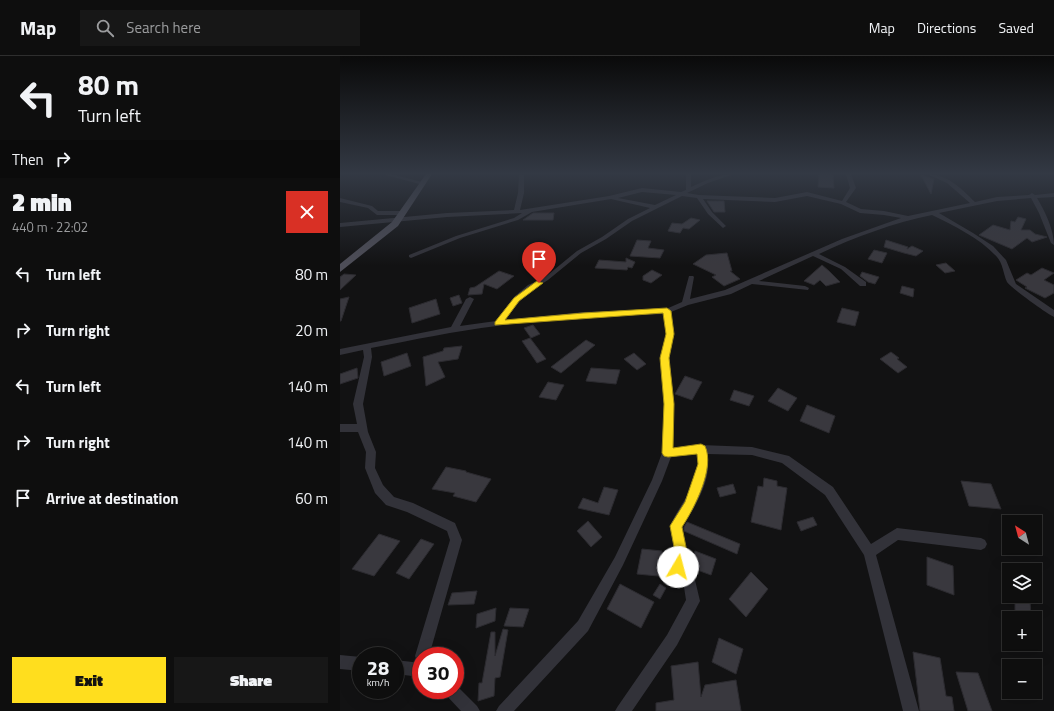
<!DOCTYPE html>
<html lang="en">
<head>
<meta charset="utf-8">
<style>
  body { margin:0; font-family:"Titillium Web",sans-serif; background:#171717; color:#f1f3f6; height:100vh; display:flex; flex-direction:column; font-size:15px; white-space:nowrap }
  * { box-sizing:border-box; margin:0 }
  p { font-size:13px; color:#9b9c9e }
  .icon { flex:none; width:22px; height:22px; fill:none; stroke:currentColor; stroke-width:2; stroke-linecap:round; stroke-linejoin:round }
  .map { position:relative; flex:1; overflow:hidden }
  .sheet { display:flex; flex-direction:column; background:#0e0e0e; width:340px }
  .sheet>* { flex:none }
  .banner { background:#0e0e0e; color:#f1f3f6; overflow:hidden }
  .needle { width:26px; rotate:324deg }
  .tools { position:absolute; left:662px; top:459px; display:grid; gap:8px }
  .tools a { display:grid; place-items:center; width:40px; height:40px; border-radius:0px; background:#0e0e0e; box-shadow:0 4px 16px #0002,0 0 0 1px #2e2e2e; font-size:20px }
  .speed { position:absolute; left:12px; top:591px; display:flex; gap:8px; font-size:20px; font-weight:700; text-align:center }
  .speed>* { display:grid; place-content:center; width:52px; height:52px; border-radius:50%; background:#0e0e0e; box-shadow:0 4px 16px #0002,0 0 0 1px #2e2e2e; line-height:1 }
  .speed small { font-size:10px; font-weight:400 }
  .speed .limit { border:6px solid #d22; background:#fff; color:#111 }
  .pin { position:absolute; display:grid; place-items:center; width:34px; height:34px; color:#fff; margin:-41px -17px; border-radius:50% 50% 50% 0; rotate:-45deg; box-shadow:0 0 4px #0007 }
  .pin .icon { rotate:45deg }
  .me { position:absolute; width:44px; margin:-22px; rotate:8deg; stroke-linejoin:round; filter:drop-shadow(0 0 3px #0008) }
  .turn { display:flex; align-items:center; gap:14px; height:84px; padding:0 12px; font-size:18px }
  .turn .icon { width:52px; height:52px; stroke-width:2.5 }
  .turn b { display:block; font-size:28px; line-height:34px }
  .then { display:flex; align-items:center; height:38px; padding:0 12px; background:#0003; gap:8px; font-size:15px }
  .round { display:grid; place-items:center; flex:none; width:42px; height:42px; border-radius:0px; background:#171717 }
  .headline { display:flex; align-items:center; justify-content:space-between; height:68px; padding:0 12px }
  h1 { font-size:24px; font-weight:800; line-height:30px }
  .action { display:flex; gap:8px; margin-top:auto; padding:8px 12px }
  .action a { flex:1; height:46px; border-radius:0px; background:#ffde1e; color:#111; font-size:16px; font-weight:800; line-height:46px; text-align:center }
  .action a+a { background:#171717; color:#f1f3f6 }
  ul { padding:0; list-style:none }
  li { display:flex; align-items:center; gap:12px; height:56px; padding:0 12px }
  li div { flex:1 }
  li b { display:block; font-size:15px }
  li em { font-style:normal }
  header { display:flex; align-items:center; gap:24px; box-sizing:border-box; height:56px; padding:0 20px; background:#0e0e0e; border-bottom:1px solid #2e2e2e }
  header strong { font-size:19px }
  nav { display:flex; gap:22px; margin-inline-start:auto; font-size:14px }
  .search { width:280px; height:36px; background:#171717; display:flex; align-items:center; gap:10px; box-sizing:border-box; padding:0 14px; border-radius:0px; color:#9b9c9e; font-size:15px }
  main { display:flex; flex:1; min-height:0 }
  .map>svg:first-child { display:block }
  .building { fill:#39383e; stroke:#2c2b30 }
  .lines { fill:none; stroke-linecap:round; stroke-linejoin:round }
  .minor { fill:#323239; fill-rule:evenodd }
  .major { fill:#4e4e58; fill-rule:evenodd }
  .route { fill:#ffde1e; stroke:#a69014 }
</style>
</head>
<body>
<header>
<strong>Map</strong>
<div class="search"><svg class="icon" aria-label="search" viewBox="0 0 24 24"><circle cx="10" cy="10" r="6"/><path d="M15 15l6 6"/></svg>Search here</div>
<nav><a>Map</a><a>Directions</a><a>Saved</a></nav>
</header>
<main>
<section class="sheet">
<div class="banner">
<div class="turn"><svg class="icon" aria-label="left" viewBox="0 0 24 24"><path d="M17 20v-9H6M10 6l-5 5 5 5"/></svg><div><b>80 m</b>Turn left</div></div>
<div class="then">Then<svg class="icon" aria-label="right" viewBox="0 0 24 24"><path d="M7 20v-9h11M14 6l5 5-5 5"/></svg></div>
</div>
<div class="headline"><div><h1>2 min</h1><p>440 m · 22:02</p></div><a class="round" style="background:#d93025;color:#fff"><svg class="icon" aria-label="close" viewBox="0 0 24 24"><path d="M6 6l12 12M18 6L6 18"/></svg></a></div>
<ul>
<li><svg class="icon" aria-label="left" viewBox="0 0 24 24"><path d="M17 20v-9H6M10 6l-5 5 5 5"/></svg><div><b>Turn left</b></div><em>80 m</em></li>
<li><svg class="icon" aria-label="right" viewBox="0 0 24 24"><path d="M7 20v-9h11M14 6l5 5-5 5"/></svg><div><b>Turn right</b></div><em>20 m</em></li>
<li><svg class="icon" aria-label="left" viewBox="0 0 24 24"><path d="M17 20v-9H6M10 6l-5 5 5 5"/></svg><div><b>Turn left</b></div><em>140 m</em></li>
<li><svg class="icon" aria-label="right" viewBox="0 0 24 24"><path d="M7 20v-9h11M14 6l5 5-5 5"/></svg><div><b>Turn right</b></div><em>140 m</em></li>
<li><svg class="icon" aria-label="arrive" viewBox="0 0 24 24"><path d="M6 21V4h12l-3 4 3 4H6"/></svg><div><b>Arrive at destination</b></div><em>60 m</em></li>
</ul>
<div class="action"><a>Exit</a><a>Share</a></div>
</section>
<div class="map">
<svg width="714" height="655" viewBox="0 0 714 655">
  <rect width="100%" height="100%" fill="#121213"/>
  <g class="building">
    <polygon points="479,118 493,118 494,132 478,131"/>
    <polygon points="581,119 594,123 591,138"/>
    <polygon points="367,145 384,145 385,156 374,156"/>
    <polygon points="193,157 214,157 213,164 183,164"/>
    <polygon points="678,161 686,163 681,174 690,174 695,178 707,181 692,186 687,182 672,193 639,179 653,169 670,174 671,165 675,166"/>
    <polygon points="351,162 360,164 349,173 343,172 340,177 328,175 332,167 342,168"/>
    <polygon points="297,184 311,185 308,192 324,194 320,202 290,200"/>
    <polygon points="546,184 568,191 567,193 572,190 583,195 576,200 564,197 544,191"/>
    <polygon points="190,193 209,197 188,202 185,195"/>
    <polygon points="534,194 547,197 542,207 528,203"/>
    <polygon points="387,197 392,215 390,215 400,223 384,230 372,221 376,219 353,208 366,199"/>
    <polygon points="286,202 295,206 292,212 288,211 287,214 255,212 259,204 286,206"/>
    <polygon points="606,207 615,215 605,217 596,209"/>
    <polygon points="482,209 489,215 500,226 486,230 480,224 474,229 464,225"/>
    <polygon points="702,212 714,217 704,224 714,229 714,237 705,242 685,232 687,231 676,224 687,217 691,219"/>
    <polygon points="312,214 322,219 311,227 303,224 303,220"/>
    <polygon points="159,215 174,220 157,233 144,228 142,238 128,239 130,232 135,231"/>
    <polygon points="522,216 539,221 535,228 528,226 520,220"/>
    <polygon points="4,218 16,219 0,234 0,221"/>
    <polygon points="562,230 574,233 573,241 560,237"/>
    <polygon points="119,239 122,247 113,250 110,242"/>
    <polygon points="9,241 1,265 0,265 0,243"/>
    <polygon points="96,243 100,258 72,267 69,252"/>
    <polygon points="502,252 519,256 515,270 497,266"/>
    <polygon points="193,269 200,278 191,282 184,272"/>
    <polygon points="190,282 206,303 197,307 182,285"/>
    <polygon points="246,284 255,289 221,317 211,311"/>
    <polygon points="122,290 118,303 98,306 105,321 86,330 83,301 103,295 104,292"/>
    <polygon points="551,296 559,302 557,303 567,311 558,317 540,303"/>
    <polygon points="67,297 71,310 44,320 41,306"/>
    <polygon points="294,297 306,308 297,314 284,303"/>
    <polygon points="17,312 18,322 0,328 0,318"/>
    <polygon points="251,312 280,314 276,328 246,325"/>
    <polygon points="345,320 362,326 352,344 335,338"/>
    <polygon points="208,326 224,329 216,344 199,341"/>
    <polygon points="438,332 457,342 448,355 428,345"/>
    <polygon points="394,334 414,340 409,350 390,344"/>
    <polygon points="467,349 495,360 489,377 460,365"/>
    <polygon points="106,411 126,415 126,416 151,423 136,446 113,440 115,437 92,433"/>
    <polygon points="424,422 437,425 437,430 447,432 441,474 411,466 418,430 423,431"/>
    <polygon points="621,425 651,428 661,453 629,450"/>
    <polygon points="393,428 396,437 380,441 377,432"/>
    <polygon points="264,431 278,434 269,459 238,452 243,442 258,447"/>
    <polygon points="473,461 477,469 461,475 457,466"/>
    <polygon points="248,465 262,481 251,491 237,475"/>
    <polygon points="347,466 400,488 397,498 344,475 344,471"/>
    <polygon points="39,478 60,485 34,520 12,513"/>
    <polygon points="81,483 94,488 69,523 56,517"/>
    <polygon points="302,493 322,495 318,520 297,518"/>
    <polygon points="355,495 376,503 371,519 349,511"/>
    <polygon points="587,501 613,510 614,539 587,529"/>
    <polygon points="411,516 428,533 406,561 389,543"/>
    <polygon points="280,528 314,546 301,572 267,553"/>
    <polygon points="320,528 326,532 320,543 313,539"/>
    <polygon points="137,535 134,548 108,549 112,537"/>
    <polygon points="675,540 681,540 690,544 691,562 675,555"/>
    <polygon points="156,552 155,565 136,572 137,558"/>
    <polygon points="170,552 189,553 183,571 164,570"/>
    <polygon points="163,573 168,574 160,621 155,622 154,640 138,645 139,627 142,627 151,576 155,576 155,600"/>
    <polygon points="379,582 403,593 396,618 372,606"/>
    <polygon points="573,596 600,602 606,640 612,641 614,655 580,655"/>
    <polygon points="358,606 361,641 365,629 396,624 401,655 316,655 316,647 334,644 331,610"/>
    <polygon points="616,616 638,617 652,655 628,655"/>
  </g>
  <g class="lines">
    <g class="minor">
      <polygon points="42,118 51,118 86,127 83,129"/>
      <path d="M179 118 184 119V137L180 154 269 140 302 132 341 136 346 134V118H351V131C364 125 379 118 394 118L368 127 347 137 359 139 435 142 467 136 502 145 510 132 506 118H511L516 132 506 146 521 153 544 155 568 160 630 147 607 127 587 118C607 118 621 132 635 146L657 141 689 139 692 137 695 139 714 137V141L697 142C705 155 714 174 714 189L711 187 699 157 691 142 657 145 599 157 633 177 653 190 666 204 676 228 714 254V261C707 258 671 232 667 226 663 217 663 208 657 201 640 182 614 170 592 159 553 167 515 181 479 198L505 211 526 226V230H520L501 213 473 200 419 225 465 230 469 232 468 234 412 228 391 238 348 249 331 256 334 278 329 302 334 348 332 392 361 389 412 391 449 400 493 431 531 488 557 472 641 482 645 484 647 488 645 492 641 494 558 484 536 499 579 655H563L524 499 485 439 442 407 412 399 367 398C373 423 355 451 342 471L347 496 344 510 355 524 360 545 337 589 292 655H275L278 650 327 579 346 544 344 531 332 511 335 496 330 470C340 446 363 426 357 398L331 401 322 425 283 509 248 575 174 655H156L159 650 238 565 275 501 312 424 322 397 324 348 321 302 326 278 324 258C268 260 212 262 157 270 115 275 73 284 31 292L32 301 23 348 28 376 36 396 35 412 43 429 54 441 73 447 115 467 122 484 89 600H81V607L77 605 75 600 110 484 107 475 67 456 46 449 35 437 25 412 26 396 18 376H0V368H17L13 348 24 301 23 294 0 299V293L111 271 126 243 130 241 134 243 120 270 156 265 174 241 188 229 204 222 237 195 262 181 288 163 310 152 271 143 192 156 178 164 120 182 71 202 69 201V199L116 180 174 162 182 157 107 161 0 171V167L107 157 174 154 178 137ZM302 136 336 139 315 149 278 142ZM342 140 357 142 368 158 383 172 386 170 372 156 363 143 435 146 467 140 501 148 520 157 544 159 561 162 502 183 385 234 350 243 354 221 353 220H349L342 246 326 253 243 256 165 264 180 245 194 233 208 224 241 197 266 183 292 165Z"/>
      <polygon points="0,142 32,150 38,155 63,155 66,157 63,159 37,159 28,152 0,146"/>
      <polygon points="0,599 21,601 21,615 0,613"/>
      <polygon points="55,604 81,607 81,621 55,618"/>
      <polygon points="115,628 137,650 140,655 121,655 106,639 104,634 115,634"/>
    </g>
    <polygon class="major" points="86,118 92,118 58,170 0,216 0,208 52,166"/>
  </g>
  <linearGradient id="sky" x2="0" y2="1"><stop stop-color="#0a0a0a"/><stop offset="0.56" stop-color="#333944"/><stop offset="1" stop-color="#333944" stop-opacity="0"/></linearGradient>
  <rect width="714" height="210" fill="url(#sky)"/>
  <path class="route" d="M197 225 203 227 179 245 165 264 243 257 327 252 331 255 334 278 329 302 334 348 333 392 361 388 365 390C375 412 355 451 342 471L347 496 342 515 338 517 333 515 331 511 335 496 330 470 345 446 358 408 357 398 328 401 324 400 322 397 324 348 320 302 326 278 323 257 155 269V266L174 242Z"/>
</svg>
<div class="tools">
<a><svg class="needle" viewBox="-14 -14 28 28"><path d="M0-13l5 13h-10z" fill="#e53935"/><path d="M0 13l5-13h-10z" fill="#9b9c9e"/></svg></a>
<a><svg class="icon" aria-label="layers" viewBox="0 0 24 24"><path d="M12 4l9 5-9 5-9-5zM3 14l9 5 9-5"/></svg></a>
<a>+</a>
<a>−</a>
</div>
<div class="speed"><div>28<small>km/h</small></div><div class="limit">30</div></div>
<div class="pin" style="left:199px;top:227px;background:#d93025"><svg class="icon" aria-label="arrive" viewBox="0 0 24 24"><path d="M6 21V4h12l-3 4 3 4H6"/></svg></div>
<svg class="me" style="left:338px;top:511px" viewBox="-20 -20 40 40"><circle r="19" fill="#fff"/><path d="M0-13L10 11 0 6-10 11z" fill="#ffde1e"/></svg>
</div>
</main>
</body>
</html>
